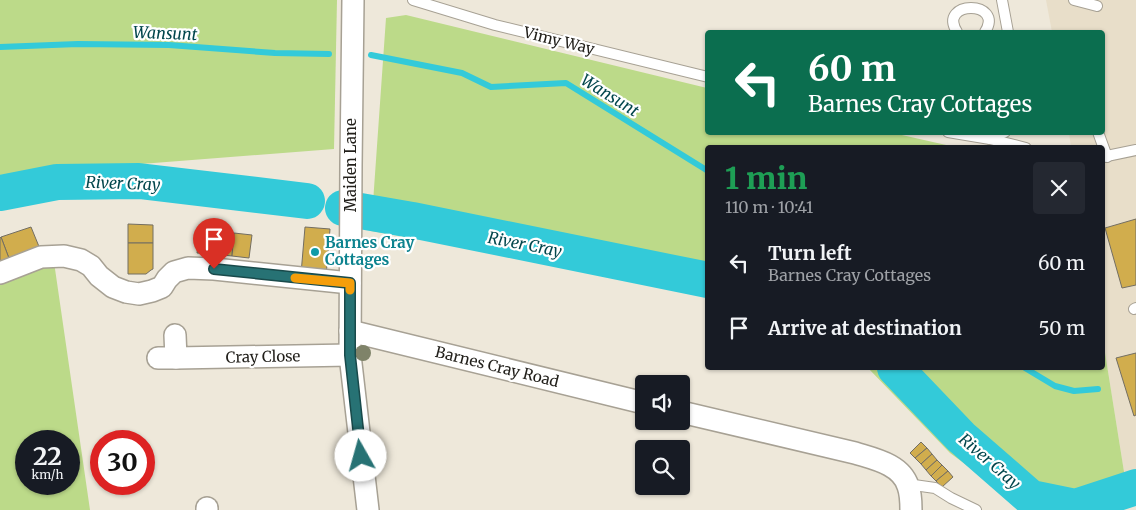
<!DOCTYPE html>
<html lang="en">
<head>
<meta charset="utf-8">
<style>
  body { margin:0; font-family:Merriweather,serif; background:#242831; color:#f1f3f6; height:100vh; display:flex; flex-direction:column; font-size:19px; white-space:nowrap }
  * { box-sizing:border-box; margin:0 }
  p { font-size:16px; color:#9ea1a6 }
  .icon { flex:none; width:28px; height:28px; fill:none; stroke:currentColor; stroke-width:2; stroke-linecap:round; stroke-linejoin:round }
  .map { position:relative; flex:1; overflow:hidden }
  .details { position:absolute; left:705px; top:145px; width:400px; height:225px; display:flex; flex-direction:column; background:#171b24; border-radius:5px; box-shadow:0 1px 4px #0004 }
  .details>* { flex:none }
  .top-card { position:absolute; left:705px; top:30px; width:400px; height:105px; border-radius:5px; box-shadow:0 1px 4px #0004; background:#0b6e4f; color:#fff; overflow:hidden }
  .controls { position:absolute; left:635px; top:375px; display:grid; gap:10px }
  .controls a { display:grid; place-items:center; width:55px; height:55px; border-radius:5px; background:#171b24; box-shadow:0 1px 4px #0004; font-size:25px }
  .speed { position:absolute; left:15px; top:430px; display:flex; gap:10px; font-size:25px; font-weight:700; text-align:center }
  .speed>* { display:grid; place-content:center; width:65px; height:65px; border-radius:50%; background:#171b24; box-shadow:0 1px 4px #0004; line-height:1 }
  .speed small { font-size:12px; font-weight:400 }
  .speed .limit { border:8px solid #d22; background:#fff; color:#111 }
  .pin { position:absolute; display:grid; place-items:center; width:42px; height:42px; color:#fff; margin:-51px -21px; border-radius:50% 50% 50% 0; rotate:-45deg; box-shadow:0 0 5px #0007 }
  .pin .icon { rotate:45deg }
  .me { position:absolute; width:55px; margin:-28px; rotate:353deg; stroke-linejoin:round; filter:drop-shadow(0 0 4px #0008) }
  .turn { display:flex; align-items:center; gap:18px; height:105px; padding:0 20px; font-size:22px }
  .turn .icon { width:65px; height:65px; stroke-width:2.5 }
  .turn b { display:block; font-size:35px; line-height:42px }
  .round { display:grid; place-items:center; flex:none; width:52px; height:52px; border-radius:5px; background:#242831 }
  .head { display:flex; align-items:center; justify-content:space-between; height:85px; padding:0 20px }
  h1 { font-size:30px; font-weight:800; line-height:38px; color:#1e9e55 }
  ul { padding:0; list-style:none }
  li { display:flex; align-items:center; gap:15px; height:65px; padding:0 20px }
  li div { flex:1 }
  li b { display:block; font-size:19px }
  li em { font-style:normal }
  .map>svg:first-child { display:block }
  .industrial { fill:#e8dec9 }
  .green { fill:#bcda89; fill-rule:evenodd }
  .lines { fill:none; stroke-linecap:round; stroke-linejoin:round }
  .stream { stroke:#33cad9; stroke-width:6 }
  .river { stroke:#33cad9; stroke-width:36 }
  .building { fill:#d1ad4d; stroke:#736e62 }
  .lane-casing { stroke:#a7a194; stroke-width:12 }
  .street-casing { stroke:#a7a194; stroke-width:24 }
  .lane { stroke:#fff; stroke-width:10 }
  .street { stroke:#fff; stroke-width:21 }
  .tree { fill:#7f8369 }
  .route-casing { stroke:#194a4b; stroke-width:12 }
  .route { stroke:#277274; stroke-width:9 }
  .slow { stroke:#f59e0b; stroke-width:9 }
  .culture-dot { fill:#0f9aa8; stroke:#fff; stroke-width:2 }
  .labels { text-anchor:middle; stroke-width:4.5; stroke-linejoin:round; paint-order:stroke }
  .street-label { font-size:15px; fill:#211f1a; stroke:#fff }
  .culture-label { font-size:15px; font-weight:bold; fill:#0d838f; stroke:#fff; text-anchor:start }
  .water-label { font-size:16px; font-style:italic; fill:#02464c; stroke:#fff }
</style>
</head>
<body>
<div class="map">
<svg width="1136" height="510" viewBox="0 0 1136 510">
  <rect width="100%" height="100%" fill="#eee8da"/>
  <polygon class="industrial" points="1046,0 1136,0 1136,475 1125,478 1103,340 1102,148 1071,147 1069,133 1102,132 1102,32 1052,32"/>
  <g class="green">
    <polygon points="0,0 337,0 334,149 0,175"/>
    <polygon points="406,15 707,88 708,132 893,133 955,147 708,148 707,287 371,231 386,18"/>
    <path d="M54 262 90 510H0V284ZM26 441H69V484H26Z"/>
    <polygon points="1103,340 1125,478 1084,510 1048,510 1025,508 950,453 868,368 1102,368"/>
  </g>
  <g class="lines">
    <g class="stream">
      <polyline points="0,47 78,44 169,45 275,53 329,54"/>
      <polyline points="371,55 462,73 491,87 566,83 708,171"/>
      <polyline points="1025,368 1055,386 1074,391 1098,389"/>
    </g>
    <g class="river">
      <polyline points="0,193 57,182 139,181 307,201"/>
      <polyline points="343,208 412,220 708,280"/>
      <polyline points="895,368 961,437 1031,498 1075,507 1136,487"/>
    </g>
  </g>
  <g class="building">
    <polygon points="1136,219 1136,285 1122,288 1105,228"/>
    <polygon points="128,224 153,225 153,243 128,243"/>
    <polygon points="31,227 40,249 10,261 1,237"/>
    <polygon points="305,227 330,229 326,276 301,274"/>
    <polygon points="200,229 217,231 215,254 197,253"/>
    <polygon points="217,231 234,233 232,256 215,254"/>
    <polygon points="234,233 252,235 249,258 232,256"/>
    <polygon points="1,237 10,261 0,265 0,238"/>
    <polygon points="128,243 153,243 153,269 151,270 146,274 128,274"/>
    <polygon points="1136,353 1136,415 1134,416 1116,358"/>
    <polygon points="921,442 927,448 915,458 910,453"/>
    <polygon points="927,448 932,454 921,464 915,458"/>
    <polygon points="932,454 937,460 926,470 921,464"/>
    <polygon points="937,460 942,465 931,476 926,470"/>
    <polygon points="942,465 948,471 936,481 931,476"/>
    <polygon points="948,471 953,477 942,487 936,481"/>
  </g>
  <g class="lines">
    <defs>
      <g id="lane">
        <polyline points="413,0 495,25 708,77"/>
        <polyline points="1002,0 1008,32"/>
        <polyline points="1074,0 1097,6"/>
        <path d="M957 32C937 0 1005 0 985 32"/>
        <polyline points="948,132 990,139 1026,148"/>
        <polyline points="1098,132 1107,157"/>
        <polyline points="990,139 1005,132"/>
        <polyline points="1102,157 1136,150"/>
        <polyline points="1134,309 1136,308"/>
        <polyline points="907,484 935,488 951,498 976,510"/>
      </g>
      <g id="street">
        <polyline points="353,0 351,165 350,355 368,510"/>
        <polyline points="0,273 41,257 64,256 81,260 91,266 99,276 113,287 126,292 139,294 152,291 162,287 167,279 174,272 188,268 214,269 350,283"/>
        <polyline points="350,331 644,403"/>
        <polyline points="175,335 176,358 350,355"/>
        <polyline points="158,358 176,358"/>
        <path d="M681 412 855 453C874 459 901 464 908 486 911 494 911 502 911 510"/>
        <polyline points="207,508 207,510"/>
      </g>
    </defs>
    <use href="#lane" class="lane-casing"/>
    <use href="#street" class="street-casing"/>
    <use href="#lane" class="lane"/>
    <use href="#street" class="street"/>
  </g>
  <circle class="tree" cx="363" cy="353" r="8"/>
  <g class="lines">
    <defs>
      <polyline id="route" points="214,269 350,283 350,355 361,456"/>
    </defs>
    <use href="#route" class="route-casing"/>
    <use href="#route" class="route"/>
    <polyline class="slow" points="295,278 350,283 350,290"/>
  </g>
  <circle class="culture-dot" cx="315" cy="252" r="5"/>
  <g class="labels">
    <g class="street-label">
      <text transform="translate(559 41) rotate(14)" y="5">Vimy Way</text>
      <text transform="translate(351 165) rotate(-90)" y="5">Maiden Lane</text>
      <text transform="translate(263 357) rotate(-1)" y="5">Cray Close</text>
      <text transform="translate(497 367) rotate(14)" y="5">Barnes Cray Road</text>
    </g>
    <g class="culture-label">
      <text x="325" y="248">Barnes Cray<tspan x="325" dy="17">Cottages</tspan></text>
    </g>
    <g class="water-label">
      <text transform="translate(165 33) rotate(2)" y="6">Wansunt</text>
      <text transform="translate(610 95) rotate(32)" y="6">Wansunt</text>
      <text transform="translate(123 183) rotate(2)" y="6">River Cray</text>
      <text transform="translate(525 244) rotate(11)" y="6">River Cray</text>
      <text transform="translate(990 461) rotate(41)" y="6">River Cray</text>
    </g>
  </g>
</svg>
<div class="controls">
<a><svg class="icon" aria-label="sound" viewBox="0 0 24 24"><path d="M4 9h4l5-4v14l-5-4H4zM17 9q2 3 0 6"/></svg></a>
<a><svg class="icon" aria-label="search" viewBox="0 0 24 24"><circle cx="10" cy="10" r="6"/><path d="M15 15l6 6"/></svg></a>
</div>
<div class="speed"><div>22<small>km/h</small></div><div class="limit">30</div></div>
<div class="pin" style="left:214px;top:269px;background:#d93025"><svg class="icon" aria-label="arrive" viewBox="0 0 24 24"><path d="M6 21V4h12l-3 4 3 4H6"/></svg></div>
<svg class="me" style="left:361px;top:456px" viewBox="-20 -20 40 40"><circle r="19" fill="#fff"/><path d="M0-13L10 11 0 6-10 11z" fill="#277274"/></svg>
<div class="top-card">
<div class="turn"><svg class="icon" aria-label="left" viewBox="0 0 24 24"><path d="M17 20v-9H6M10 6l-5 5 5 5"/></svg><div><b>60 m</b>Barnes Cray Cottages</div></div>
</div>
<section class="details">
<div class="head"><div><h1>1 min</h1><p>110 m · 10:41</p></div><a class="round"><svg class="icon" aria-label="close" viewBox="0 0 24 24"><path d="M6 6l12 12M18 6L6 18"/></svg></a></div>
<ul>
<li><svg class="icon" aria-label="left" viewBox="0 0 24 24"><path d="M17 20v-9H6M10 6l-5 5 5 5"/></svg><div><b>Turn left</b><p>Barnes Cray Cottages</p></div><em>60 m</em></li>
<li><svg class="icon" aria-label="arrive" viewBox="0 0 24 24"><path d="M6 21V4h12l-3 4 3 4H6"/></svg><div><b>Arrive at destination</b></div><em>50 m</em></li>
</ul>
</section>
</div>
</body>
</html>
